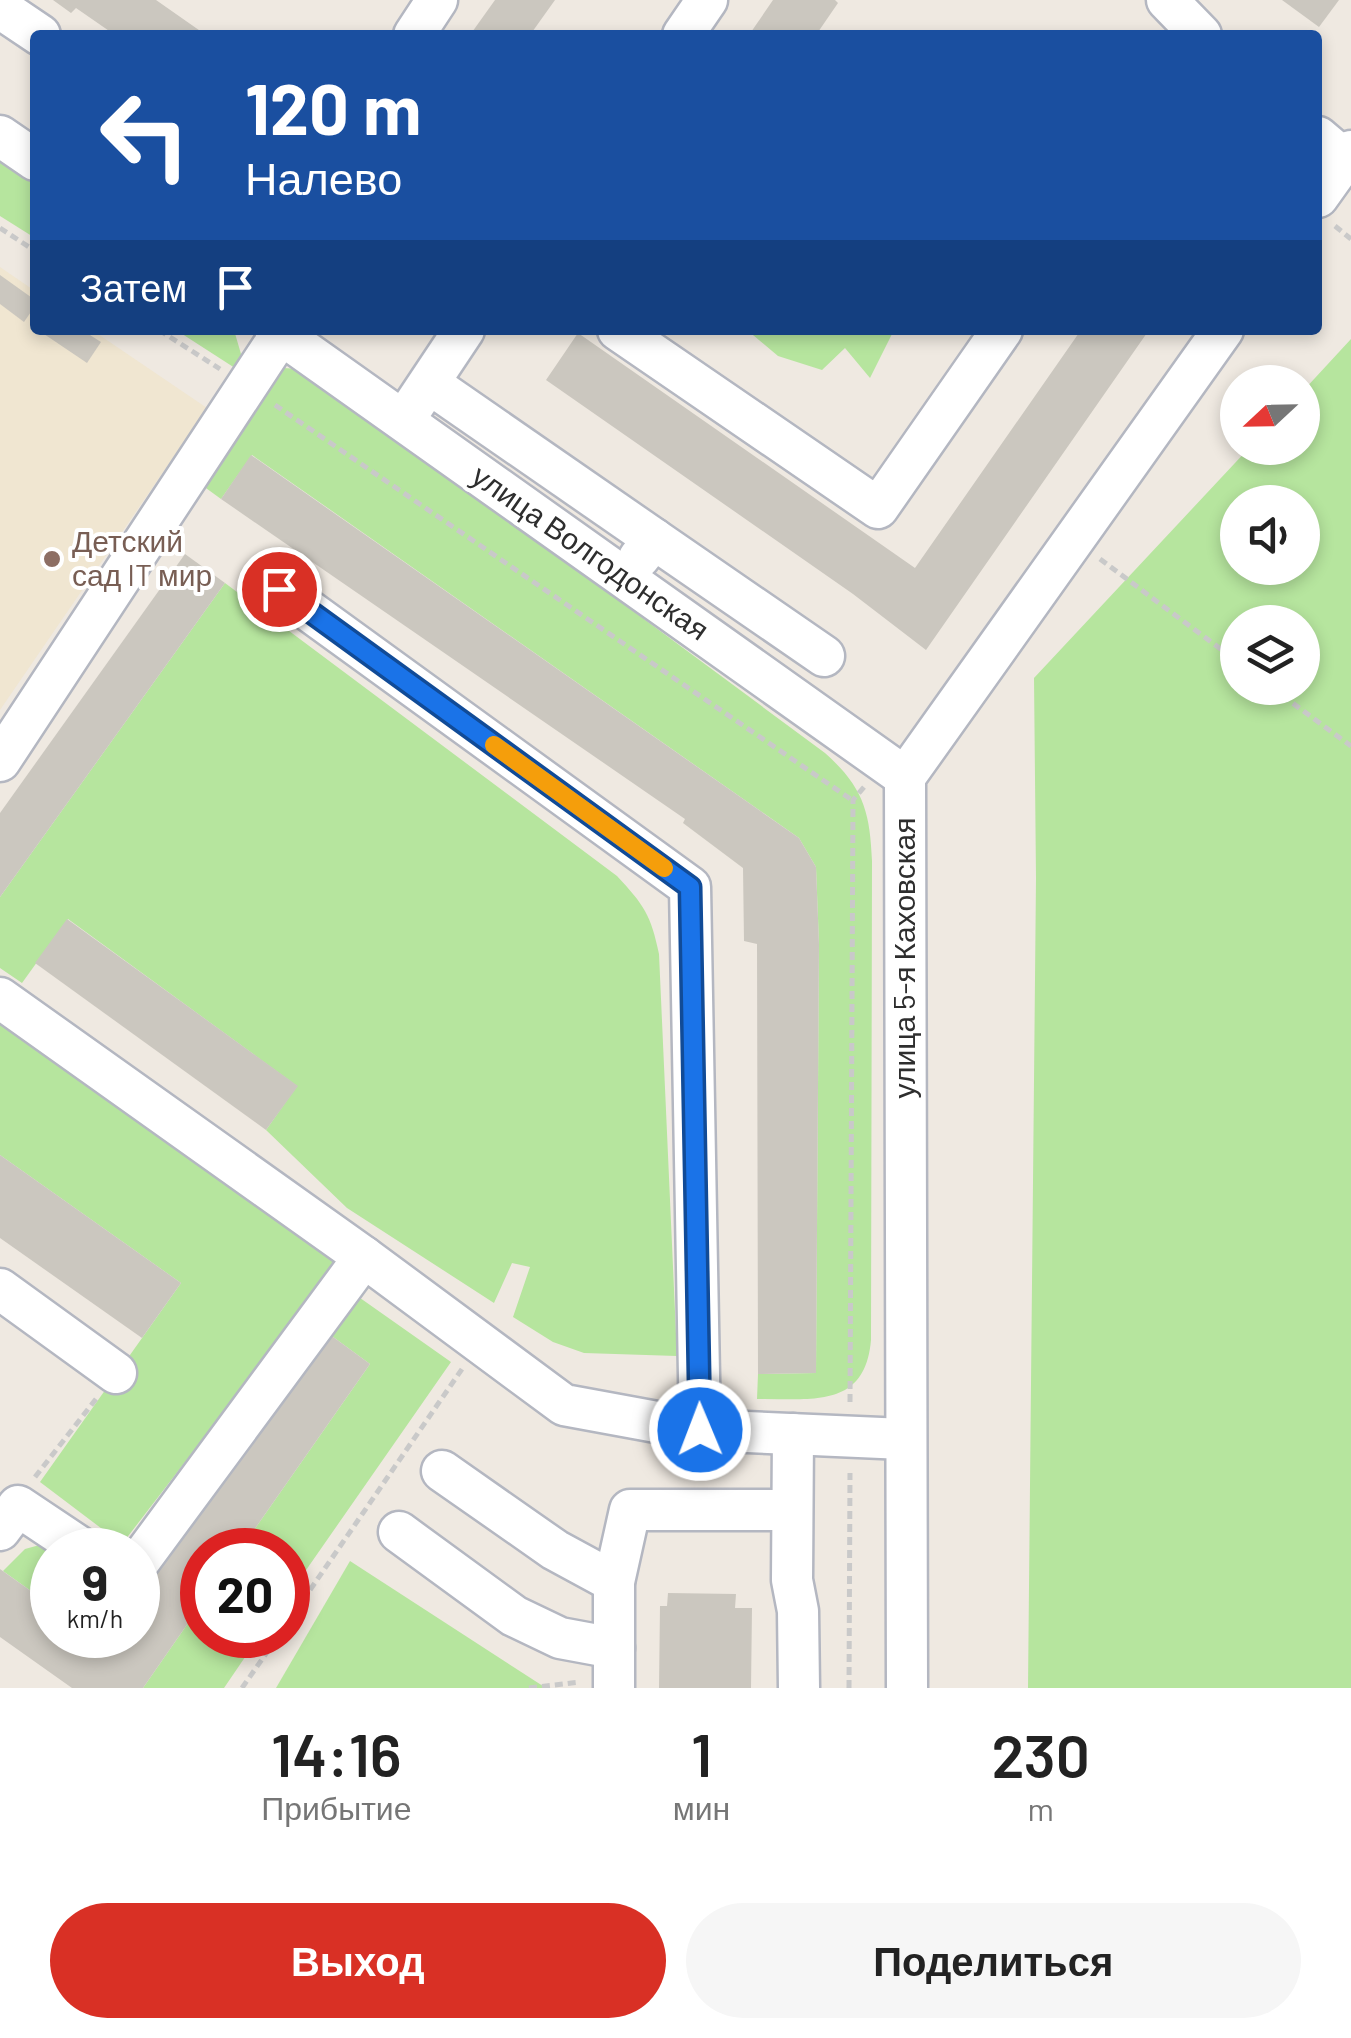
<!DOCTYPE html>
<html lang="ru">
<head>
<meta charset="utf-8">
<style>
  body { margin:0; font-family:Barlow,sans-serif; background:#f6f6f6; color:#222; height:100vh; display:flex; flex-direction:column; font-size:38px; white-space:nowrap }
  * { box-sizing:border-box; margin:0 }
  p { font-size:32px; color:#767676 }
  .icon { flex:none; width:55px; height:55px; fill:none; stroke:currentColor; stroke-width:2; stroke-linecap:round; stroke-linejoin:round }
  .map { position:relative; height:1688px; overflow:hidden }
  .sheet { display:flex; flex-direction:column; background:#fff; flex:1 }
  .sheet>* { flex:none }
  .hud { position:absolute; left:30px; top:30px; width:1292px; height:305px; border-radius:10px; box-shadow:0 5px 15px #0003; background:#1a4fa0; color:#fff; overflow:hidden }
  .needle { width:65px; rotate:248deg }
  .fabs { position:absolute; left:1220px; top:365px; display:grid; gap:20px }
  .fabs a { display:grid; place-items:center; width:100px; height:100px; border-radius:50%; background:#fff; box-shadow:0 5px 15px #0003; font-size:50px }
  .speed { position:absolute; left:30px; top:1528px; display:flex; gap:20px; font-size:50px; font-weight:700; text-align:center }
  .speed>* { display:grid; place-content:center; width:130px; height:130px; border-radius:50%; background:#fff; box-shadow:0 5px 15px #0003; line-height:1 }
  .speed small { font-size:25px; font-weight:400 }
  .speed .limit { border:15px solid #d22; background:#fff; color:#111 }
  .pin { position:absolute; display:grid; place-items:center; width:85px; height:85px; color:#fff; margin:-42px; border:5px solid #fff; border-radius:50%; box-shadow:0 2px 10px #0007 }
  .me { position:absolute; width:110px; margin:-55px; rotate:359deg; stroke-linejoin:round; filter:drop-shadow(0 0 8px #0008) }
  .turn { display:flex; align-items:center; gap:35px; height:210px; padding:0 50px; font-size:45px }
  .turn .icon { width:130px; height:130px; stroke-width:2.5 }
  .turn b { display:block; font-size:70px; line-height:85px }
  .then { display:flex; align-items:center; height:95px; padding:0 50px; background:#0003; gap:20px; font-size:38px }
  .eta { display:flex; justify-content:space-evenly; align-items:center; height:170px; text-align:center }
  .eta b { font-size:60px; font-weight:600; line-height:70px }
  .button { display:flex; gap:20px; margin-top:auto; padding:20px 50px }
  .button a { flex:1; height:115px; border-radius:60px; background:#d93025; color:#fff; font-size:40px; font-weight:600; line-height:115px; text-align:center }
  .button a+a { background:#f6f6f6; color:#222 }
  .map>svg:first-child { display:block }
  .education { fill:#f0e6d1 }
  .green { fill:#b6e59e; fill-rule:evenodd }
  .building { fill:#cbc7bf }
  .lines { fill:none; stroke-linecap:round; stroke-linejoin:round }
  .minor-casing { stroke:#b4b7c1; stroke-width:45 }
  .path { stroke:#c9c9c9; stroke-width:5; stroke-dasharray:8 5; stroke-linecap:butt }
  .minor { stroke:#fff; stroke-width:40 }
  .route-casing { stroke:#114b97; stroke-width:25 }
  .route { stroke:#1a73e8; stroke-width:18 }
  .slow { stroke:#f59e0b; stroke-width:18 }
  .education-dot { fill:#8d6e63; stroke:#fff; stroke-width:4 }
  .labels { text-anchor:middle; stroke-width:8; stroke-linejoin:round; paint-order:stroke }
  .education-label { font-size:30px; fill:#785e54; stroke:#fff; text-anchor:start }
  .street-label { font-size:30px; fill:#2e2e2e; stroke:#fff }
</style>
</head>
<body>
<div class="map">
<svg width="1351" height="1688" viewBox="0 0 1351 1688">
  <rect width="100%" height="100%" fill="#efe9e1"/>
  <polygon class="education" points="0,267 35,291 35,330 92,330 207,408 0,710"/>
  <g class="green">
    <polygon points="0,160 35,184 35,238 0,216"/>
    <polygon points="176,330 234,330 241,354 238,370"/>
    <polygon points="747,330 894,330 870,378 845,348 822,370 778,356"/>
    <path d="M1351 339V1688H1028L1036 878 1034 678 1249 448H1302L1303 391ZM1238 502H1302V568H1238ZM1238 622H1302V688H1238Z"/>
    <path d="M284 368 298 369 348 400 825 753C863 787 870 811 872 861L871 1340C865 1410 810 1398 757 1399L758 1374 816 1373 819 944 816 867 799 838 252 455 221 499 199 483 274 372Z"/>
    <path d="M225 583 617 876C644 905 651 915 659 954L677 1356 584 1353 553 1342 513 1317 530 1267 512 1263 494 1303 347 1208 266 1130 297 1086 68 919 22 983 0 968V897Z"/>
    <polygon points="0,1021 339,1262 122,1544 40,1482 181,1283 0,1155"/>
    <polygon points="353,1293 451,1362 288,1596 288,1550 240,1550 370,1364 325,1331"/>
    <polygon points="47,1543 52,1550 52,1606 3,1571 25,1549"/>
    <polygon points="350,1561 546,1688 276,1688"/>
    <polygon points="202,1603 202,1635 260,1635 224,1688 143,1688"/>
  </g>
  <g class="building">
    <polygon points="53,0 156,0 206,35 115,35 76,8 71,13"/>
    <polygon points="495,0 555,0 530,35 470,35"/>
    <polygon points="773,0 835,0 838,3 816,35 749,35"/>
    <polygon points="1282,0 1339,0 1319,27"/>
    <polygon points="0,275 35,300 35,306 24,322 0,304"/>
    <polygon points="46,330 82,330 101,342 87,363 44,334"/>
    <polygon points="1081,330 1149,330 926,650 853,594 546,380 578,333 915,568"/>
    <polygon points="251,455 799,838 816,867 819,944 816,1373 758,1374 757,944 744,941 743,868 683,823 685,819 221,499"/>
    <polygon points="185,554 225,583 0,897 0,813"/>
    <polygon points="67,919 298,1086 266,1130 35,963"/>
    <polygon points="0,1155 181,1283 142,1338 0,1238"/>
    <polygon points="325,1331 370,1364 240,1550 202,1550 202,1603 143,1688 72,1688 0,1637 0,1569 52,1606 52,1635 94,1635 106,1643 111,1635 138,1635 138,1598"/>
    <polygon points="668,1593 736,1594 735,1608 752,1608 751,1688 659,1688 660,1606 667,1606"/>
  </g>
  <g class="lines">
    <defs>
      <g id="minor">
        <polyline points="1167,0 1201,35"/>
        <polyline points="0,8 40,35"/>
        <polyline points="414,35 437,0"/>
        <polyline points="683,35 707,0"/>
        <polyline points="0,136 35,160"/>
        <polyline points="1318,137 1345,160"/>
        <polyline points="1318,197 1351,151"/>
        <polyline points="275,330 905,777"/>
        <polyline points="618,330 878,508 1002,330"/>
        <polyline points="430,384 654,539"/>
        <polyline points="414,405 464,330"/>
        <polyline points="639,558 654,539 824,656"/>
        <polyline points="279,589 690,887 700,1430"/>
        <polyline points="0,761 281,334"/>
        <polyline points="0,998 364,1257 564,1405 700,1430 904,1439"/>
        <polyline points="0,1289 116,1373"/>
        <polyline points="793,1434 792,1580 798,1611 799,1688"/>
        <polyline points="442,1471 555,1550 614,1582"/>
        <polyline points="0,1530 18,1506 84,1550"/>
        <polyline points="399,1532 514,1616 560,1638 614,1648"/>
        <polyline points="138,1563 364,1257"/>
        <polyline points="614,1688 614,1582 630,1510 790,1510"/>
        <polyline points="907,1688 905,777 1223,330"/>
      </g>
    </defs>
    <use href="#minor" class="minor-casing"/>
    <g class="path">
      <polyline points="1335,226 1351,239"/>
      <polyline points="0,228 35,251"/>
      <polyline points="159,330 220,369"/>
      <polyline points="275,405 852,800"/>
      <polyline points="1100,559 1238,662"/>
      <polyline points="1272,688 1351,746"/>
      <polyline points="850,1402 853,800 864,787"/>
      <polyline points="35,1477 96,1399"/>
      <polyline points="288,1622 462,1369"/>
      <polyline points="242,1688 279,1635"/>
      <polyline points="529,1688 580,1682"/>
      <polyline points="849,1688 850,1473"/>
    </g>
    <use href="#minor" class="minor"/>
  </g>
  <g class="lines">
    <defs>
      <polyline id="route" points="279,589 690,887 700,1430"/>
    </defs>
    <use href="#route" class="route-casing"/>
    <use href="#route" class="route"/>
    <polyline class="slow" points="494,745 664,868"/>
  </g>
  <circle class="education-dot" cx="52" cy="559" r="10"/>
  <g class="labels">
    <g class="education-label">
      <text x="72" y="552">Детский<tspan x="72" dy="34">сад IT мир</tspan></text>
    </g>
    <g class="street-label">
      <text transform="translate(590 553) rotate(35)" y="10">улица Волгодонская</text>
      <text transform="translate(905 958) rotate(-90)" y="10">улица 5-я Каховская</text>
    </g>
  </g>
</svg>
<div class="fabs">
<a><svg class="needle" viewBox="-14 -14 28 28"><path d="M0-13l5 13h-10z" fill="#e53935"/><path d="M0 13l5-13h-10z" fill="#767676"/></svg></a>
<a><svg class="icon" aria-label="sound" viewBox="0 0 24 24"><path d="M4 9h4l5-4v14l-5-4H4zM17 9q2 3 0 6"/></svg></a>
<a><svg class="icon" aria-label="layers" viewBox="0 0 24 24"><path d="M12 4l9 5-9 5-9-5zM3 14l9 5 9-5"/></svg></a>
</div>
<div class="speed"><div>9<small>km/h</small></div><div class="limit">20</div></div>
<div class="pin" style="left:279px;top:589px;background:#d93025"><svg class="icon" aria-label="arrive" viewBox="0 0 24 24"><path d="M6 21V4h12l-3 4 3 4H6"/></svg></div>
<svg class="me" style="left:700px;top:1430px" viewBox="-20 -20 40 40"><circle r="17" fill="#1a73e8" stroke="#fff" stroke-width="3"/><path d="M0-11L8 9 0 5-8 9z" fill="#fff"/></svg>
<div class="hud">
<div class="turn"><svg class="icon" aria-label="left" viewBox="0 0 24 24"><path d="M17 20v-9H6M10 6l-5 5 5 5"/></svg><div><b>120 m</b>Налево</div></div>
<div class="then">Затем<svg class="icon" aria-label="arrive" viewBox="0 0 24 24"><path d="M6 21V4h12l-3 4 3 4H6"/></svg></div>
</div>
</div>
<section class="sheet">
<div class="eta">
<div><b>14:16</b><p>Прибытие</p></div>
<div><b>1</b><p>мин</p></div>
<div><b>230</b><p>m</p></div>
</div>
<div class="button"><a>Выход</a><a>Поделиться</a></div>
</section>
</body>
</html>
